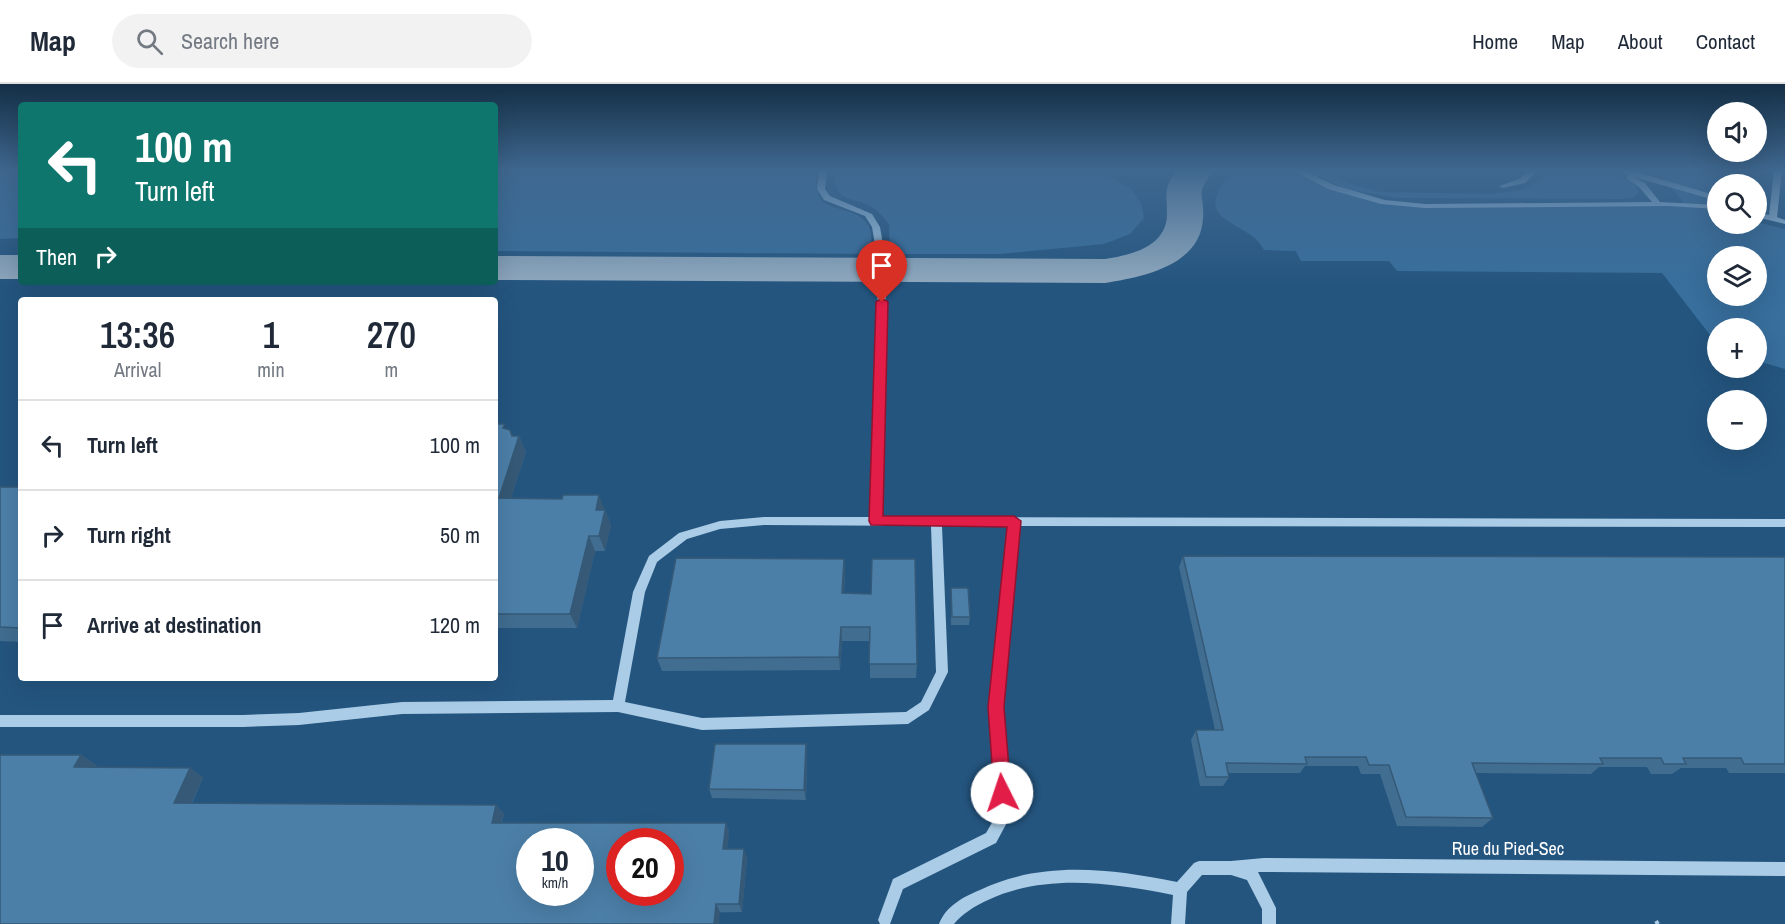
<!DOCTYPE html>
<html lang="en">
<head>
<meta charset="utf-8">
<style>
  body { margin:0; font-family:"Archivo Narrow",sans-serif; background:#f2f2f3; color:#1f2937; height:100vh; display:flex; flex-direction:column; font-size:22px; white-space:nowrap }
  * { box-sizing:border-box; margin:0 }
  p { font-size:20px; color:#747a83 }
  .icon { flex:none; width:33px; height:33px; fill:none; stroke:currentColor; stroke-width:2; stroke-linecap:round; stroke-linejoin:round }
  .map { position:relative; flex:1; overflow:hidden }
  .panel { position:absolute; left:18px; top:213px; width:480px; height:384px; display:flex; flex-direction:column; background:#fff; border-radius:6px; box-shadow:0 6px 24px #0002 }
  .panel>* { flex:none }
  .guide { position:absolute; left:18px; top:18px; width:480px; height:183px; border-radius:6px; box-shadow:0 6px 24px #0002; background:#0f766e; color:#fff; overflow:hidden }
  .fabs { position:absolute; left:1707px; top:18px; display:grid; gap:12px }
  .fabs a { display:grid; place-items:center; width:60px; height:60px; border-radius:50%; background:#fff; box-shadow:0 6px 24px #0002; font-size:30px }
  .speed { position:absolute; left:516px; top:744px; display:flex; gap:12px; font-size:30px; font-weight:700; text-align:center }
  .speed>* { display:grid; place-content:center; width:78px; height:78px; border-radius:50%; background:#fff; box-shadow:0 6px 24px #0002; line-height:1 }
  .speed small { font-size:15px; font-weight:400 }
  .speed .limit { border:9px solid #d22; background:#fff; color:#111 }
  .pin { position:absolute; display:grid; place-items:center; width:51px; height:51px; color:#fff; margin:-62px -26px; border-radius:50% 50% 50% 0; rotate:-45deg; box-shadow:0 0 6px #0007 }
  .pin .icon { rotate:45deg }
  .me { position:absolute; width:66px; margin:-33px; rotate:356deg; stroke-linejoin:round; filter:drop-shadow(0 0 4px #0008) }
  .turn { display:flex; align-items:center; gap:21px; height:126px; padding:0 18px; font-size:27px }
  .turn .icon { width:78px; height:78px; stroke-width:2.5 }
  .turn b { display:block; font-size:42px; line-height:51px }
  .then { display:flex; align-items:center; height:57px; padding:0 18px; background:#0003; gap:12px; font-size:22px }
  .eta { display:flex; justify-content:space-evenly; align-items:center; height:102px; text-align:center }
  .eta b { font-size:36px; font-weight:600; line-height:42px }
  ul { padding:0; list-style:none }
  li { display:flex; align-items:center; gap:18px; height:90px; padding:0 18px; border-top:2px solid #e0e1e3 }
  li div { flex:1 }
  li b { display:block; font-size:22px }
  li em { font-style:normal }
  header { display:flex; align-items:center; gap:36px; box-sizing:border-box; height:84px; padding:0 30px; background:#fff; border-bottom:2px solid #e0e1e3 }
  header strong { font-size:28px }
  nav { display:flex; gap:33px; margin-inline-start:auto; font-size:21px }
  .search { width:420px; height:54px; background:#f2f2f3; display:flex; align-items:center; gap:15px; box-sizing:border-box; padding:0 21px; border-radius:33px; color:#747a83; font-size:22px }
  .map>svg:first-child { display:block }
  .green { fill:#386f9d; fill-rule:evenodd }
  .lines { fill:none; stroke-linecap:round; stroke-linejoin:round }
  .taxiway { fill:#92aabf; fill-rule:evenodd }
  .path { stroke:#aacce6; stroke-width:4; stroke-dasharray:4 5; stroke-linecap:butt }
  .minor { fill:#aacce6; fill-rule:evenodd }
  .wall { fill:#416d90 }
  .shaded-wall { fill:#355976 }
  .building { fill:#4c7fa8; stroke:#355976; stroke-width:1.5; fill-rule:evenodd }
  .route { fill:#e11d48; stroke:#92132f; stroke-width:1.5 }
  .labels { text-anchor:middle; stroke-width:6; stroke-linejoin:round; paint-order:stroke }
  .near-street-label { font-size:18px; fill:#fff; stroke:#24557f }
</style>
</head>
<body>
<header>
<strong>Map</strong>
<div class="search"><svg class="icon" aria-label="search" viewBox="0 0 24 24"><circle cx="10" cy="10" r="6"/><path d="M15 15l6 6"/></svg>Search here</div>
<nav><a>Home</a><a>Map</a><a>About</a><a>Contact</a></nav>
</header>
<div class="map">
<svg width="1785" height="840" viewBox="0 0 1785 840">
  <rect width="100%" height="100%" fill="#24557f"/>
  <g class="green">
    <polygon points="0,87 21,87 21,154 0,155"/>
    <path d="M495 87H817C810 135 846 116 866 138 873 146 871 160 872 170L495 167Z"/>
    <path d="M834 87H1062L1109 93 1131 104 1141 119 1144 134 1130 150 1104 160 999 170H890L889 140C885 136 881 130 876 126 857 110 834 124 834 87Z"/>
    <path d="M1233 87H1298L1331 103 1384 118 1425 122 1685 120 1657 87H1760L1757 101 1718 100V140L1757 138 1785 145V285L1757 277 1756 244H1718L1717 260 1662 189 1397 187 1389 177H1301L1296 167 1264 166C1249 134 1185 141 1233 87ZM1718 172H1756V212H1718Z"/>
    <polygon points="1307,87 1326,87 1348,99 1379,108 1491,110 1522,106 1554,87 1601,87 1622,93 1634,100 1639,108 1634,113 1621,115 1399,114 1349,106"/>
  </g>
  <g class="lines">
    <g class="taxiway">
      <path d="M1176 87H1213C1194 114 1205 107 1203 135 1200 182 1142 193 1105 199L495 196V172L1105 175C1131 171 1166 163 1167 131 1167 110 1163 105 1176 87Z"/>
      <rect x="0" y="171" width="21" height="24"/>
    </g>
    <polyline class="path" points="1656,837 1658,840"/>
    <g class="minor">
      <path d="M819 87H827L825 105 830 112 872 130 880 143 885 172 886 242 881 433 1785 435V443L1019 442 1002 623 1011 731 996 759 903 805 890 840H880L878 836 893 795 986 749 997 730 990 623 1008 442H942L948 588 929 626 908 640 702 646 618 628 402 630 299 641 243 643H0V631H243L299 629 402 618 613 616 633 508 649 472 679 449 720 437 764 433H871L878 242 877 172 872 143 865 132 824 116 817 105ZM764 441 931 442 936 588 921 618 906 628 702 634 625 618 645 508 657 478 687 455 720 445Z"/>
      <polygon points="1294,87 1305,87 1334,101 1385,116 1425,120 1652,118 1639,103 1627,95 1626,93 1629,91 1620,87 1633,87 1718,112 1718,117 1634,93 1645,99 1660,118 1718,121 1718,125 1669,122 1425,124 1381,120 1328,105"/>
      <polygon points="1528,87 1537,87 1525,99 1503,104 1499,102 1519,95"/>
      <polygon points="1774,87 1782,87 1777,133 1785,136 1785,140 1756,133 1756,128 1769,131"/>
      <path d="M1264 774 1785 778V792L1258 788 1276 824V840H1262V825L1247 796 1231 791H1202L1187 808 1185 840H1171L1173 811C1112 799 1046 789 988 816 975 822 963 829 954 840H939C946 822 963 813 980 806 1043 776 1111 785 1177 798L1194 779 1199 777H1231Z"/>
    </g>
  </g>
  <g class="wall">
    <polygon points="495,340 510,346 513,352 519,352 526,368 511,414 605,426 611,441 605,467 595,467 577,544 495,544"/>
    <polygon points="0,403 21,403 21,558 0,557"/>
    <polygon points="1183,472 1785,473 1785,689 1729,689 1726,684 1681,684 1672,690 1651,690 1647,683 1599,683 1591,690 1475,689 1493,734 1482,743 1397,742 1380,690 1361,690 1358,682 1305,682 1300,689 1228,689 1229,693 1223,702 1200,702 1191,656 1196,646 1215,646 1179,483"/>
    <polygon points="844,475 845,489 844,509 917,580 916,594 870,594 870,557 842,557 840,586 662,587 657,574"/>
    <polygon points="951,504 970,533 969,541 951,541"/>
    <polygon points="806,660 807,670 806,716 712,714 709,705"/>
    <polygon points="81,671 96,681 95,683 190,684 203,694 192,719 496,721 504,730 502,739 726,739 729,748 727,765 747,774 742,828 0,840"/>
  </g>
  <g class="shaded-wall">
    <polygon points="510,346 517,361 519,352 526,368 506,429 499,414 512,352"/>
    <polygon points="599,411 605,426 596,426"/>
    <polygon points="605,426 611,441 605,467 599,452"/>
    <polygon points="589,452 595,467 577,544 570,530"/>
    <polygon points="844,475 845,489 843,524 842,509"/>
    <polygon points="841,543 842,557 840,586 839,573"/>
    <polygon points="806,660 807,670 806,716 804,706"/>
    <polygon points="81,671 96,681 90,693 74,683"/>
    <polygon points="190,684 203,694 187,728 174,719"/>
    <polygon points="496,721 504,730 499,748 492,739"/>
    <polygon points="726,739 729,748 726,774 723,765"/>
    <polygon points="744,765 747,774 742,828 739,820"/>
    <polygon points="716,820 720,828 719,840 714,840"/>
  </g>
  <g class="building">
    <polygon points="495,340 505,340 503,344 510,346 512,352 519,352 499,414 562,415 563,411 599,411 596,426 605,426 599,452 589,452 570,530 495,530"/>
    <polygon points="0,403 21,403 21,544 0,543"/>
    <polygon points="1183,472 1785,473 1785,680 1744,680 1741,674 1683,674 1686,680 1664,680 1661,674 1600,674 1603,680 1472,679 1493,734 1406,733 1389,681 1369,681 1366,673 1305,673 1307,680 1226,679 1229,693 1206,693 1196,646 1223,646"/>
    <polygon points="676,474 844,475 842,509 871,510 872,475 915,475 917,580 869,580 870,543 841,543 839,573 657,574"/>
    <polygon points="951,504 968,504 970,533 952,533"/>
    <polygon points="715,660 806,660 804,706 709,705"/>
    <path d="M0 671H81L74 683 190 684 174 719 496 721 492 739H726L723 765H744L739 820H716L714 840H0ZM530 758H580V808H530ZM620 758H670V808H620Z"/>
  </g>
  <linearGradient id="sky" x2="0" y2="1"><stop stop-color="#142f46"/><stop offset="0.42" stop-color="#3f6890"/><stop offset="1" stop-color="#3f6890" stop-opacity="0"/></linearGradient>
  <rect width="1785" height="205" fill="url(#sky)"/>
  <polygon class="route" points="882,214 888,218 883,432 1014,432 1021,437 1004,623 1011,709 1008,715 1002,717 996,715 994,709 988,623 1007,443 871,441 869,437 876,218"/>
  <g class="labels">
    <g class="near-street-label">
      <text x="1508" y="771">Rue du Pied-Sec</text>
    </g>
  </g>
</svg>
<div class="fabs">
<a><svg class="icon" aria-label="sound" viewBox="0 0 24 24"><path d="M4 9h4l5-4v14l-5-4H4zM17 9q2 3 0 6"/></svg></a>
<a><svg class="icon" aria-label="search" viewBox="0 0 24 24"><circle cx="10" cy="10" r="6"/><path d="M15 15l6 6"/></svg></a>
<a><svg class="icon" aria-label="layers" viewBox="0 0 24 24"><path d="M12 4l9 5-9 5-9-5zM3 14l9 5 9-5"/></svg></a>
<a>+</a>
<a>−</a>
</div>
<div class="speed"><div>10<small>km/h</small></div><div class="limit">20</div></div>
<div class="pin" style="left:882px;top:218px;background:#d93025"><svg class="icon" aria-label="arrive" viewBox="0 0 24 24"><path d="M6 21V4h12l-3 4 3 4H6"/></svg></div>
<svg class="me" style="left:1002px;top:709px" viewBox="-20 -20 40 40"><circle r="19" fill="#fff"/><path d="M0-13L10 11 0 6-10 11z" fill="#e11d48"/></svg>
<div class="guide">
<div class="turn"><svg class="icon" aria-label="left" viewBox="0 0 24 24"><path d="M17 20v-9H6M10 6l-5 5 5 5"/></svg><div><b>100 m</b>Turn left</div></div>
<div class="then">Then<svg class="icon" aria-label="right" viewBox="0 0 24 24"><path d="M7 20v-9h11M14 6l5 5-5 5"/></svg></div>
</div>
<section class="panel">
<div class="eta">
<div><b>13:36</b><p>Arrival</p></div>
<div><b>1</b><p>min</p></div>
<div><b>270</b><p>m</p></div>
</div>
<ul>
<li><svg class="icon" aria-label="left" viewBox="0 0 24 24"><path d="M17 20v-9H6M10 6l-5 5 5 5"/></svg><div><b>Turn left</b></div><em>100 m</em></li>
<li><svg class="icon" aria-label="right" viewBox="0 0 24 24"><path d="M7 20v-9h11M14 6l5 5-5 5"/></svg><div><b>Turn right</b></div><em>50 m</em></li>
<li><svg class="icon" aria-label="arrive" viewBox="0 0 24 24"><path d="M6 21V4h12l-3 4 3 4H6"/></svg><div><b>Arrive at destination</b></div><em>120 m</em></li>
</ul>
</section>
</div>
</body>
</html>
